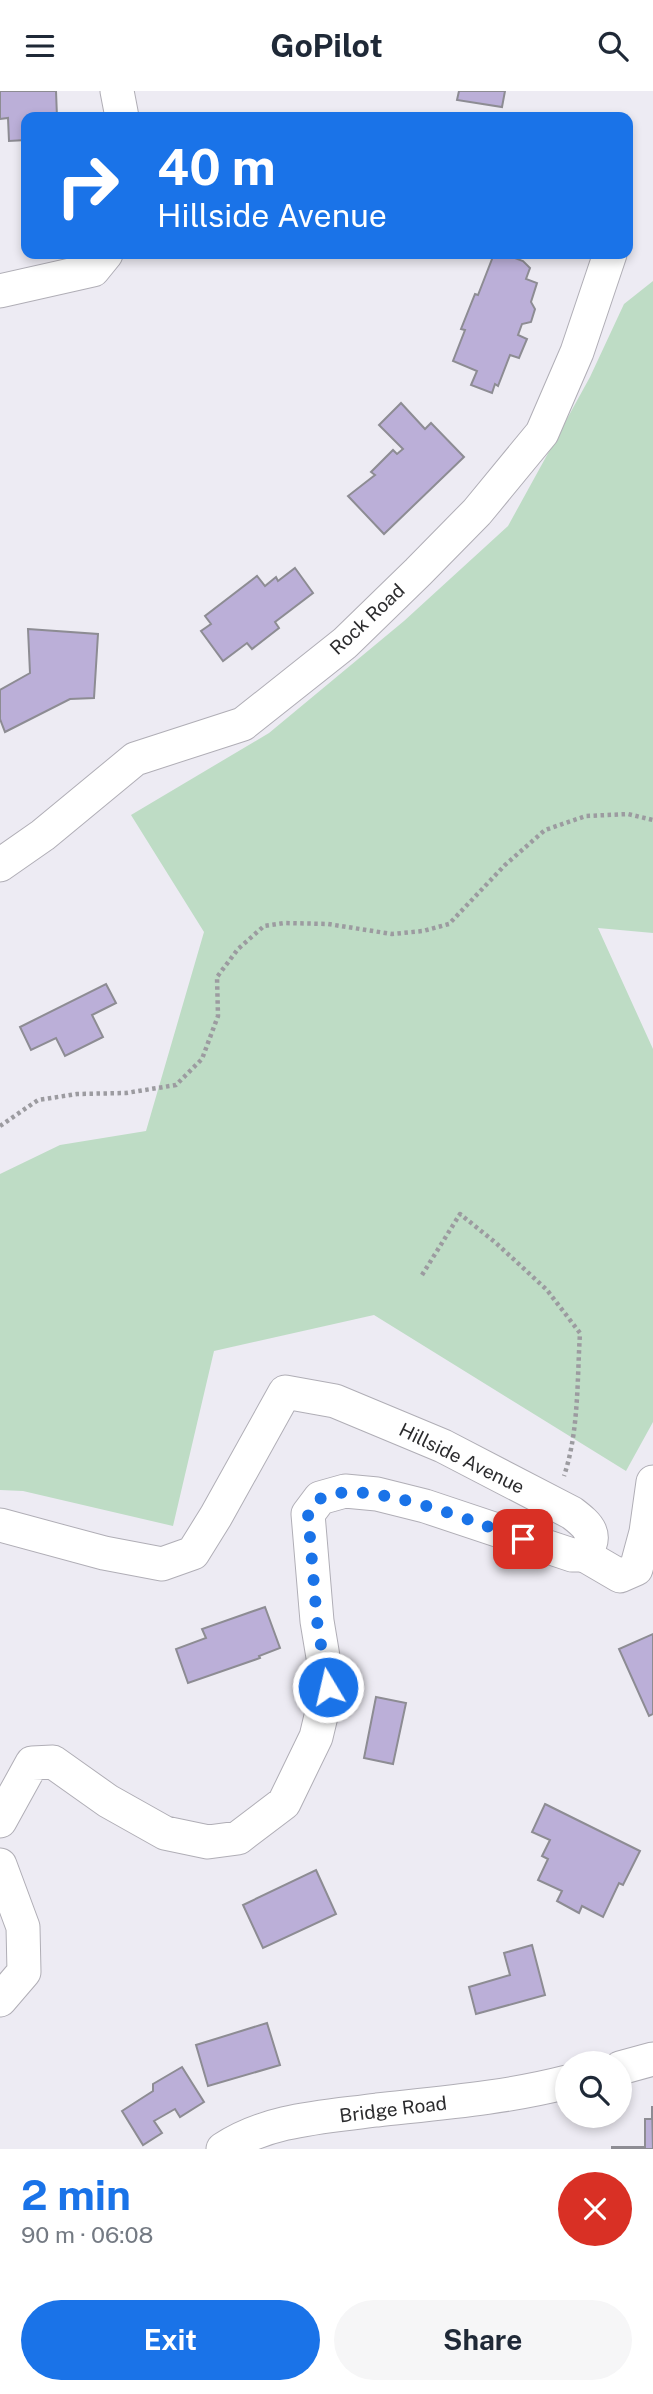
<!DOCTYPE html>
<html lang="en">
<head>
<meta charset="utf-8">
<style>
  body { margin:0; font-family:"Public Sans",sans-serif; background:#f6f6f7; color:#1f2937; height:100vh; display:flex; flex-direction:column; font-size:26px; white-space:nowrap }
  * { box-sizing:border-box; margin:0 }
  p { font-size:23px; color:#747a83 }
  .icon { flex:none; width:38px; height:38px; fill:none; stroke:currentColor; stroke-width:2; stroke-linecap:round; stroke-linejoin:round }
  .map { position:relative; height:2058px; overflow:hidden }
  .side { display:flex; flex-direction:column; background:#fff; flex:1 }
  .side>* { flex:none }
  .hud { position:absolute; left:21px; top:21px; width:612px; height:147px; border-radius:14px; box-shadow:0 4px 10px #0003; background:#1a73e8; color:#fff; overflow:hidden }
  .fabs { position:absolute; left:555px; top:1960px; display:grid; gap:14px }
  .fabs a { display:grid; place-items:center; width:77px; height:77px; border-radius:50%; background:#fff; box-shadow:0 4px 10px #0003; font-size:35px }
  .pin { position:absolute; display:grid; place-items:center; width:60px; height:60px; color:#fff; margin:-30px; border-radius:14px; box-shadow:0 4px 10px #0006 }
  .me { position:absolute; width:77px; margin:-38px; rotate:351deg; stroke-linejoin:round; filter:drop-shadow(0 0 5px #0008) }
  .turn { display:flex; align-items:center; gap:24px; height:147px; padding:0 21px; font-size:32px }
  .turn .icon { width:91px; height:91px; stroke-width:2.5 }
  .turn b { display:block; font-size:49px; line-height:60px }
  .round { display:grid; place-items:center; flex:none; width:74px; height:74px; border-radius:37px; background:#f6f6f7 }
  .head { display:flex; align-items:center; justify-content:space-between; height:119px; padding:0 21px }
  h1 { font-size:42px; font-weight:700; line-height:52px; color:#1a73e8 }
  .button { display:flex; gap:14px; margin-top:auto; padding:14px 21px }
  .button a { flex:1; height:80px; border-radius:42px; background:#1a73e8; color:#fff; font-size:28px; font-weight:700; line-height:80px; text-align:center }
  .button a+a { background:#f6f6f7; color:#1f2937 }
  header { display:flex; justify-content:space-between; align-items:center; height:91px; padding:0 21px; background:#fff; font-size:32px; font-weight:700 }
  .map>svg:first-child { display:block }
  .green { fill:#bedcc5 }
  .building { fill:#bbafd8; stroke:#8d8c93; stroke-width:2 }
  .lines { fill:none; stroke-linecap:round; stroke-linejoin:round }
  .minor-casing { stroke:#b0aeb6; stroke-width:35 }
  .path { stroke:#9c9ba0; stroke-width:4.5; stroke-dasharray:3.5 3.5; stroke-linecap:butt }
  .minor { stroke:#fff; stroke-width:33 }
  .route { stroke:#1a73e8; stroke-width:12; stroke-dasharray:0 21.6 }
  .labels { text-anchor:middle; stroke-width:6; stroke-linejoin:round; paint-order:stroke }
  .street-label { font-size:19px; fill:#2c2c2e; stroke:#fff }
</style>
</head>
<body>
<header><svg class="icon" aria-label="menu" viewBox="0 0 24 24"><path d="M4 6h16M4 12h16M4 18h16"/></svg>GoPilot<svg class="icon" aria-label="search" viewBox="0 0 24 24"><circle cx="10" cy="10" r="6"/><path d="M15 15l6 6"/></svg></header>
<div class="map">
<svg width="653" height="2058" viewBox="0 0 653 2058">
  <rect width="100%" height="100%" fill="#edebf3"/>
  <polygon class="green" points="653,190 653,842 598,837 653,958 653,1331 626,1380 374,1224 214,1260 173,1435 23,1400 0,1399 0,1083 60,1054 146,1040 204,841 131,724 269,642 404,530 508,435 590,286 624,213"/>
  <g class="building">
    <polygon points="0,0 56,0 57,26 26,26 26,49 9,50 8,27 0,28"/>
    <polygon points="459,0 505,0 502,16 457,9"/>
    <polygon points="494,163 504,163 523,170 530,177 526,188 537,192 531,211 535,218 531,231 522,233 518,244 527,248 519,267 510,264 498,295 495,293 492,302 471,294 477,280 453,270 465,239 461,238 475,203 478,204"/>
    <polygon points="401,312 425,338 431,332 464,366 384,443 348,405 375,384 371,381 393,359 397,363 403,358 379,334"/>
    <polygon points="295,477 313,502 275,531 279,537 252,558 247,552 223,570 201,540 211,533 205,525 257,485 265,495 276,486 278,490"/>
    <polygon points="28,538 98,543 94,607 70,608 5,641 0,628 0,599 30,582"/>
    <polygon points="106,893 116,912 92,924 103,946 65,965 56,947 31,959 20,936"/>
    <polygon points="265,1516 280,1557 259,1565 260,1567 188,1592 176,1558 206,1547 202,1538"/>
    <polygon points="653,1543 653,1623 649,1625 619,1558"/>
    <polygon points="376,1606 406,1612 393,1673 364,1667"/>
    <polygon points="545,1713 640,1760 623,1794 619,1792 603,1826 582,1815 579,1822 557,1810 562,1800 538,1789 548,1768 542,1765 550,1749 532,1741"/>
    <polygon points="316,1779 336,1823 263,1857 243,1814"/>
    <polygon points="532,1854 545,1904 476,1923 469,1896 510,1884 504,1862"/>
    <polygon points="267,1932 280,1974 208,1995 196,1954"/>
    <polygon points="182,1976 204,2011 180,2026 175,2018 154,2030 162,2042 143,2054 122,2020 153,2000 153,1993"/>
    <polygon points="652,2015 653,2058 612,2058 612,2056 645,2056 645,2028 652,2028"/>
  </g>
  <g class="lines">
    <defs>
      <g id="minor">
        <polyline points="117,0 122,26"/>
        <polyline points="0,200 93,179 106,163"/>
        <polyline points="0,774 43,744 135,668 243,633 345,552 418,481 477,421 542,342 577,261 610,163"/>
        <path d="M0 1434 104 1462 162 1473 193 1462 216 1425 285 1301 335 1310 443 1355 572 1422C589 1435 599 1444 584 1464H572L425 1415 377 1403 345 1400 320 1407 308 1423 317 1530 328 1596 316 1646 284 1712 238 1747 208 1751 165 1742 108 1710 53 1671 32 1672 0 1730"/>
        <polyline points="584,1464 620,1485 636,1478 646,1441 653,1391"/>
        <polyline points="0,1774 23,1836 24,1881 0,1909"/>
        <polyline points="620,1977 653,1968"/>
        <path d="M223 2058C268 2028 325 2026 377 2019 441 2012 505 2007 567 1991"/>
      </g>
    </defs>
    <use href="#minor" class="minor-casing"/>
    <g class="path">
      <polyline points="0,1035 38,1009 77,1003 126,1002 176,994 202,968 218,925 217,886 238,858 264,835 284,832 328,833 392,843 423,840 449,833 505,774 545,739 586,725 628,723 653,729"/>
      <path d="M422 1184 460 1123 496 1152 547 1199 580 1242C577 1289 579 1340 564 1385"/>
    </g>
    <use href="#minor" class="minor"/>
  </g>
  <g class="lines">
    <path class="route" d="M328 1596 317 1530 308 1423C312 1417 316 1409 322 1407 366 1385 477 1433 523 1448"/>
  </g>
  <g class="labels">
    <g class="street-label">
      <text transform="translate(367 528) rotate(-43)" y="7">Rock Road</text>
      <text transform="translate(462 1367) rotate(26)" y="7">Hillside Avenue</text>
      <text transform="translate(393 2018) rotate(-7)" y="7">Bridge Road</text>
    </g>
  </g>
</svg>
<div class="fabs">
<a><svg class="icon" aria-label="search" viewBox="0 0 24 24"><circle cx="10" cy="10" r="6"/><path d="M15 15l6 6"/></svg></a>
</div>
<div class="pin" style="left:523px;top:1448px;background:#d93025"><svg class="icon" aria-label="arrive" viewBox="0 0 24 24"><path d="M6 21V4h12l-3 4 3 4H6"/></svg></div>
<svg class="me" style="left:328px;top:1596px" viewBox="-20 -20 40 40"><circle r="17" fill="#1a73e8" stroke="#fff" stroke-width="3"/><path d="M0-11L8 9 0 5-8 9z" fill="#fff"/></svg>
<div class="hud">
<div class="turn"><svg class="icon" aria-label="right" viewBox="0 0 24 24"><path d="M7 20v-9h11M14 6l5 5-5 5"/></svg><div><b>40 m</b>Hillside Avenue</div></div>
</div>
</div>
<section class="side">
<div class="head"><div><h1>2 min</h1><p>90 m · 06:08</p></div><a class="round" style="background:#d93025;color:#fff"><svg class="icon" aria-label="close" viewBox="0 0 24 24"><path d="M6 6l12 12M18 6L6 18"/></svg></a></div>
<div class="button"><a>Exit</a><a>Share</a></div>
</section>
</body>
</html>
